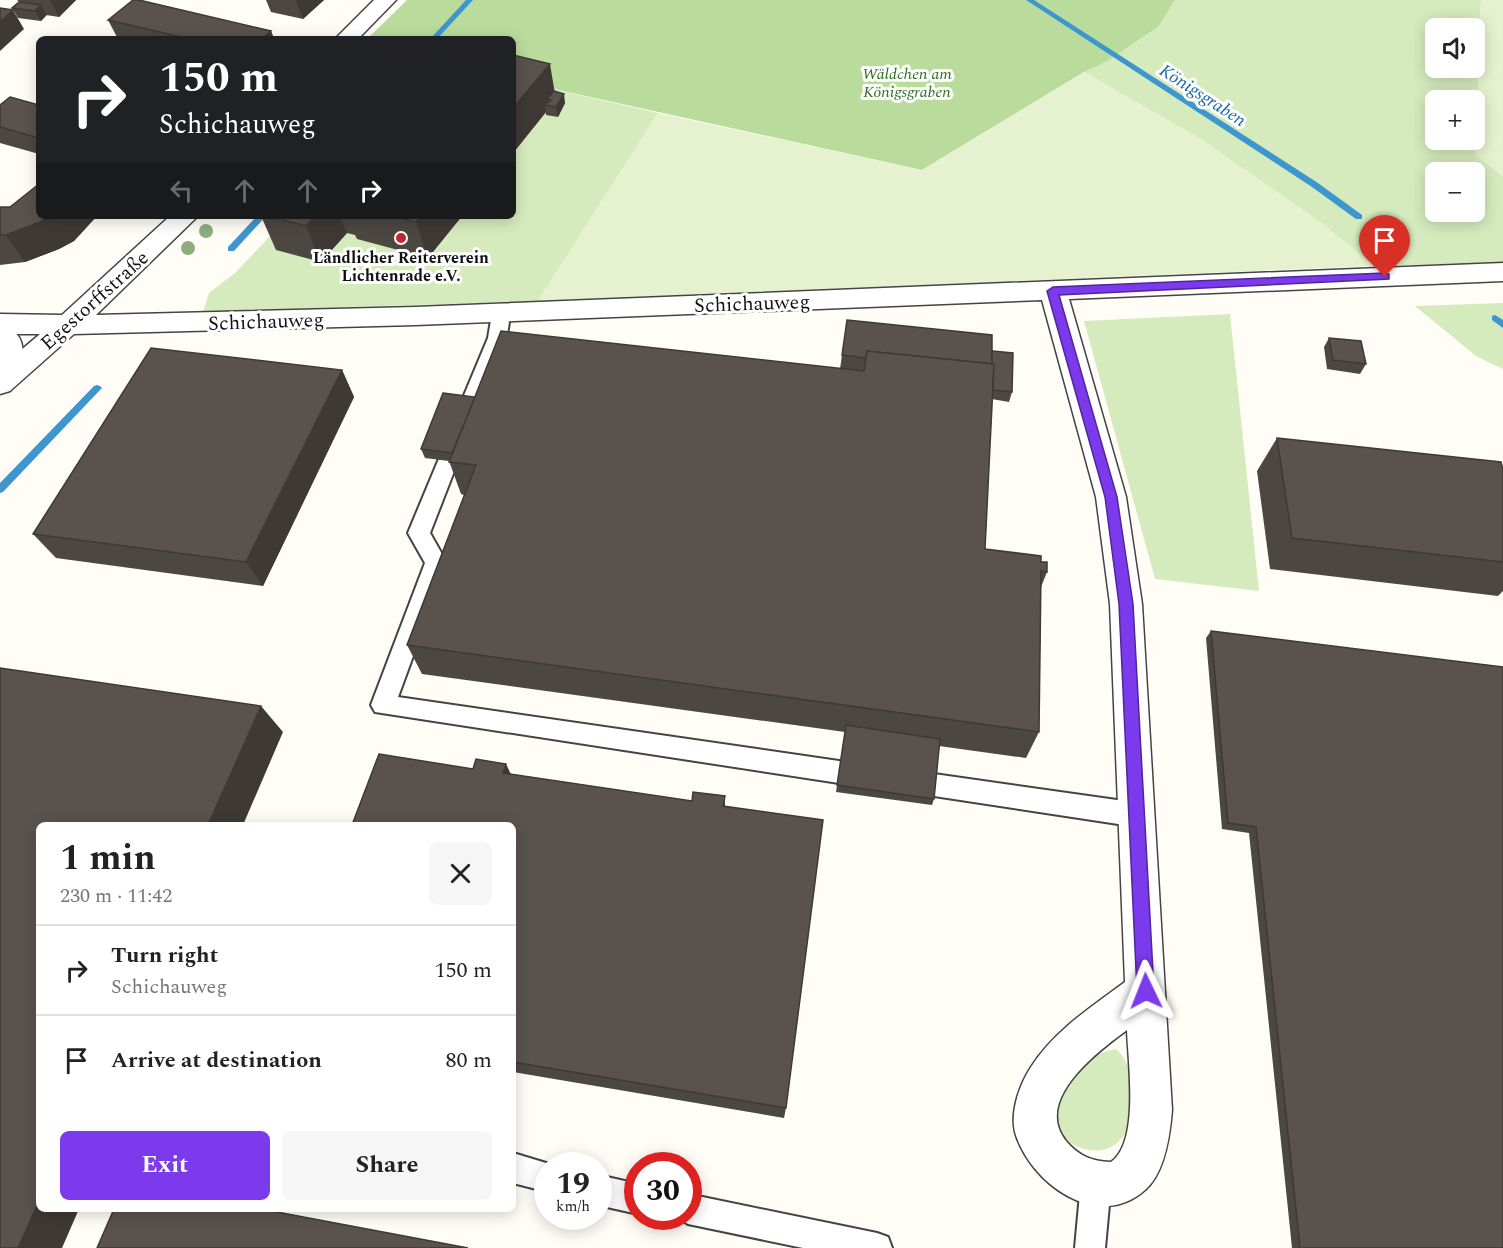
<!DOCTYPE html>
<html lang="en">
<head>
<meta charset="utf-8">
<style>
  body { margin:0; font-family:Spectral,serif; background:#f6f6f6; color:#222; height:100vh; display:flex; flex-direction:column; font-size:22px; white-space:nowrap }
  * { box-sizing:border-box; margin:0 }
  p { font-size:20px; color:#767676 }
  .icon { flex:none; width:33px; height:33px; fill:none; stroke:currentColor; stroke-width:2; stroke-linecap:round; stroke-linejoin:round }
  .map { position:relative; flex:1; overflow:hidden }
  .panel { position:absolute; left:36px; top:822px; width:480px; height:390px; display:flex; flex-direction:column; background:#fff; border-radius:9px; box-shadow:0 3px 15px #0003 }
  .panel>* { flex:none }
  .guide { position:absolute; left:36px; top:36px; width:480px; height:183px; border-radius:9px; box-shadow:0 3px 15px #0003; background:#202124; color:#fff; overflow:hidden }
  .tools { position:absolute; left:1425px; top:18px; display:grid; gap:12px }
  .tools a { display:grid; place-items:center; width:60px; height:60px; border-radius:9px; background:#fff; box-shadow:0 3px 15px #0003; font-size:30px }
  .speed { position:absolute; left:534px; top:1152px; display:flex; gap:12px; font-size:30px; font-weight:700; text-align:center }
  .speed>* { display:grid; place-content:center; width:78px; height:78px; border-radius:50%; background:#fff; box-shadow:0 3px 15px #0003; line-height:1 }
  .speed small { font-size:15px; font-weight:400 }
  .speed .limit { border:9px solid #d22; background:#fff; color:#111 }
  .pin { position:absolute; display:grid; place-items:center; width:51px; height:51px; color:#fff; margin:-62px -26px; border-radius:50% 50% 50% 0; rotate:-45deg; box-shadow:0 0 6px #0007 }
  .pin .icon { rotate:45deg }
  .me { position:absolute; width:66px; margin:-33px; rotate:358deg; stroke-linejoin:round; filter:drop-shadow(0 0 4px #0008) }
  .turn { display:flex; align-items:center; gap:21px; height:126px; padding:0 24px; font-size:27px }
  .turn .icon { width:78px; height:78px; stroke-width:2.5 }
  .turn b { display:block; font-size:42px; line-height:51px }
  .lanes { display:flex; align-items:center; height:57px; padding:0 24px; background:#0003; justify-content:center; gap:30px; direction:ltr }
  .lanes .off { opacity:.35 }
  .round { display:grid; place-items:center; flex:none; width:63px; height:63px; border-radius:9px; background:#f6f6f6 }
  .head { display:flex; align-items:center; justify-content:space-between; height:102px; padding:0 24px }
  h1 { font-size:36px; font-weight:700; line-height:45px }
  .primary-button { display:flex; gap:12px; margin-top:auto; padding:12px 24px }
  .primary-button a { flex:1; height:69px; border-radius:9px; background:#7c3aed; color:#fff; font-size:24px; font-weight:700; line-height:69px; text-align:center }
  .primary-button a+a { background:#f6f6f6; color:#222 }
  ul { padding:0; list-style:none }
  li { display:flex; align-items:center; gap:18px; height:90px; padding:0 24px; border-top:2px solid #e0e0e0 }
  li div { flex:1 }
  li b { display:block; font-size:22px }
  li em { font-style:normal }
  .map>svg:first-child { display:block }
  .green { fill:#d5ebbd; fill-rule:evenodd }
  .forest { fill:#b9dc9c }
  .pitch { fill:#e6f2cf }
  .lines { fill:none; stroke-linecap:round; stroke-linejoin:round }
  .stream { fill:#3f96cf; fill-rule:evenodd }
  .service-casing { stroke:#444; stroke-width:4 }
  .minor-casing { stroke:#444; stroke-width:3 }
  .tertiary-casing { stroke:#444; stroke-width:3 }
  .service { fill:#fff; fill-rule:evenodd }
  .minor { fill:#fff; fill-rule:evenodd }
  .tertiary { fill:#fff; fill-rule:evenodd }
  .tree { fill:#8dad7f }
  .wall { fill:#4d4742 }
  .shaded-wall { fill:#3f3936 }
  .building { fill:#5a524d; stroke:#3f3936; stroke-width:1.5 }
  .route { fill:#7c3aed; stroke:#51269a; stroke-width:1.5 }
  .poi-dot { fill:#c4262e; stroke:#fff; stroke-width:2 }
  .labels { text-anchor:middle; stroke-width:6; stroke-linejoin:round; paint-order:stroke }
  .far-park-label { font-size:16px; font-style:italic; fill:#2f6b1f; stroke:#fff }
  .far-poi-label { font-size:16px; font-weight:bold; fill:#111; stroke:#fff }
  .far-water-label { font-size:18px; font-style:italic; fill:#1768a6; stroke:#fff }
  .street-label { font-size:20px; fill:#111; stroke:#fff }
</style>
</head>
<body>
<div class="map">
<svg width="1503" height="1248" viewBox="0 0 1503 1248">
  <rect width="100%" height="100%" fill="#fffdf5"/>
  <g class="green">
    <path d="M1175 0H1481L1476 155 1503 176V263L1374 266 1320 222 1202 140 1084 72 1108 61 1159 26ZM1436 28H1474V68H1436ZM1436 100H1474V140H1436ZM1436 172H1474V212H1436Z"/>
    <polygon points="513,80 658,113 538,301 203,312 209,293 235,273 289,216 513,216"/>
    <polygon points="1503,303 1503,369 1476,356 1415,306"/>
    <polygon points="1230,314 1259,591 1155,579 1084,321"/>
    <path d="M1116 1049C1132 1063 1132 1083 1132 1103 1131 1182 1039 1149 1056 1102 1058 1094 1067 1086 1072 1079 1085 1064 1096 1052 1116 1049Z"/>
  </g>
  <polygon class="forest" points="407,0 1175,0 1159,26 1108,61 1084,72 922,170 513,80 513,39 367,39"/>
  <g class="pitch">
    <polygon points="1481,0 1503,0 1503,176 1476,156"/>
    <polygon points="1084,72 1202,140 1320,222 1374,266 538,301 658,113 922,170"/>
  </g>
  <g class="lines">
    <g class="stream">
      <polygon points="466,0 473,0 437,39 430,39"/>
      <polygon points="1026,0 1034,0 1318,183 1362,215 1362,219 1356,219 1312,187"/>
      <polygon points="257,216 266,216 234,251 228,251 228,247"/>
      <polygon points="1495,315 1503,320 1503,328 1492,320 1492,316"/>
      <polygon points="97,385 100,386 102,388 100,390 3,492 0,493 0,483 94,386"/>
    </g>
    <defs>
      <g id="service">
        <path d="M500 307 507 308C517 326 487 393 477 410L470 412 463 410 460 405 488 338 493 308Z"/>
        <polygon points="448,453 455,455 458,461 430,533 447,563 398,697 839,761 848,764 851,772 848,780 839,783 375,712 371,705 425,563 408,533 438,461 441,455"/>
        <polygon points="934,774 1138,803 1147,807 1151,815 1147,823 1138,827 934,796 925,793 922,785 925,777"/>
        <polygon points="513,1153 556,1166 548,1166 548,1192 513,1183"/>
        <polygon points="1096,1168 1107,1172 1111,1183 1105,1248 1075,1248 1081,1183 1085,1172"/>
        <polygon points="598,1175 638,1184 638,1214 598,1205"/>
        <polygon points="688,1194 877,1233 888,1237 892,1248 803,1248 688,1224 676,1216 688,1216"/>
      </g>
      <g id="minor">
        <polygon points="374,0 396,0 358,39 335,39"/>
        <path d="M170 216H198L96 315 415 307 1503 263V281L1069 299 1126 497 1142 604 1172 1110C1170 1135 1165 1173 1145 1190 1097 1233 1029 1182 1015 1132 1010 1111 1020 1084 1031 1067 1054 1031 1091 1007 1125 982L1110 604 1096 497 1042 300 415 325 74 334 11 390 0 393V368L40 334H0V314L62 315ZM1127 1030C1128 1062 1140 1142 1111 1162 1091 1161 1079 1156 1066 1141 1033 1100 1097 1052 1127 1030Z"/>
      </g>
      <path id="tertiary" d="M0 324C34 334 23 368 10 391L0 394Z"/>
    </defs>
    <use href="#service" class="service-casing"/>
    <use href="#minor" class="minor-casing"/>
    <use href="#tertiary" class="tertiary-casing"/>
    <use href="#service" class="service"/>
    <use href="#minor" class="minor"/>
    <use href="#tertiary" class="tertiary"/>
  </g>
  <g class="tree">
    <circle cx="206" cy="231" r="7"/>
    <circle cx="188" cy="248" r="7"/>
  </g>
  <g class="wall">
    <polygon points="17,0 76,0 59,17 46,15 41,21 18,18 12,8 19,2"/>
    <polygon points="266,0 324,0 303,19 271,12"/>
    <polygon points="108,20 271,31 274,39 118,39"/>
    <polygon points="513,55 555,91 565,103 558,117 546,115 546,112 513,153"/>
    <polygon points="0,105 39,105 39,154 0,143"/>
    <polygon points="0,207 39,216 95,216 96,217 74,241 59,249 25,262 0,265"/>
    <polygon points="261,216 462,216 428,258 357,239 355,235 347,233 321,262 276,250"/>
    <polygon points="1329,338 1366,364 1360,374 1327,369 1324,347"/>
    <polygon points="992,351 1012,392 1009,402 992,399 985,549 1041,562 1047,572 1041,587 1039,732 1026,758 939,746 934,799 932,805 836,792 845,732 422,674 407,645 464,495 461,494 449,461 425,458 421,449 475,397 840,369 842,355"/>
    <polygon points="342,370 354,397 263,586 56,558 33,534"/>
    <polygon points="1277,438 1503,470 1503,591 1498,596 1270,569 1257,471"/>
    <polygon points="1211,631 1503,1248 1292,1248 1249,833 1222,829 1206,638"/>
    <polygon points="511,774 692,801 725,796 725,806 786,1108 784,1118 513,1072 513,825"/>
  </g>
  <g class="shaded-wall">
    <polygon points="50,0 76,0 59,17"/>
    <polygon points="296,0 324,0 303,19"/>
    <polygon points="41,5 47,15 41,21 35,11"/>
    <polygon points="13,10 24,29 0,51 0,22"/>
    <polygon points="271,31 274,39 262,39"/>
    <polygon points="550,64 556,100 547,99 549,106 545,105 546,112 513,153 513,108"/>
    <polygon points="564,94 565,103 558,117 556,107"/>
    <polygon points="50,216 95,216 96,217 74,241 59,249 25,262 6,235"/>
    <polygon points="315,216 340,216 347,233 321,262 306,226"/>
    <polygon points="422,216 462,216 428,258 416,222"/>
    <polygon points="342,370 354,397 263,586 246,562"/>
    <polygon points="261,706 283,732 243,825 208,825"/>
    <polygon points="506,764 518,789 503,773"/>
    <polygon points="39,1201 39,1209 79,1209 62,1248 18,1248"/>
  </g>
  <g class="building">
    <polygon points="133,0 139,0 271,31 262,39 190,39 108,20"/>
    <polygon points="19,2 41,5 35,11 12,8"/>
    <polygon points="0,8 13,10 0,22"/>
    <polygon points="513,55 550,64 513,108"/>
    <polygon points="554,91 564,94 556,107 545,105 551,100 547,99"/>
    <polygon points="10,97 39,105 39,138 0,127 0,105"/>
    <polygon points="39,184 39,216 50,216 40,222 6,235 0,235 0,207 10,207"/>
    <polygon points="268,216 315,216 306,226"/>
    <polygon points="392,216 422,216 416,222"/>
    <polygon points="847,320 992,335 992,364 867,351 866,358 842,355"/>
    <polygon points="501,331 864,371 867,351 994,364 985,549 1041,556 1041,562 1047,562 1047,572 1041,571 1039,732 407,645 476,465 449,462"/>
    <polygon points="1329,338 1361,341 1366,364 1333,360"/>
    <polygon points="151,348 342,370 246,562 33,534"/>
    <polygon points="992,351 1013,353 1012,392 993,390 994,364 992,364"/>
    <polygon points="443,393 475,397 452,453 421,449"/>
    <polygon points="1277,438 1501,462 1503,470 1503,562 1292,538"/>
    <polygon points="1211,631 1503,667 1503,1248 1300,1248 1256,827 1228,823"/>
    <polygon points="0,668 261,706 208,825 39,825 39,1201 18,1248 0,1248"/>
    <polygon points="846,725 940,739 934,799 837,785"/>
    <polygon points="379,754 473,769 476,759 506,764 503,773 692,801 693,792 725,796 723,806 823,820 786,1108 513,1062 513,825 352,825"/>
    <polygon points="114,1209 261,1209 468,1248 97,1248"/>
  </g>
  <polygon class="route" points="1385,273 1389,274 1389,279 1059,295 1117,497 1133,604 1154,991 1152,997 1146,999 1140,997 1137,991 1119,604 1105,497 1047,291 1053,287"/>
  <circle class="poi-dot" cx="401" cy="238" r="6"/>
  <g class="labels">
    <g class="far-park-label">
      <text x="907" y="79">Wäldchen am<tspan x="907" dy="18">Königsgraben</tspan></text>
    </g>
    <g class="far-poi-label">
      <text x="401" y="263">Ländlicher Reiterverein<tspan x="401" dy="18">Lichtenrade e.V.</tspan></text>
    </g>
    <g class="far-water-label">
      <text transform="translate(1203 95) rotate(33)" y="6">Königsgraben</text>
    </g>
    <g class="street-label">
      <text transform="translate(94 300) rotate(-42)" y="7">Egestorffstraße</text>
      <text transform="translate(752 303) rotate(-2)" y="7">Schichauweg</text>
      <text transform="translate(266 321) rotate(-2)" y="7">Schichauweg</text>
    </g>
  </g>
</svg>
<div class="tools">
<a><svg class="icon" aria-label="sound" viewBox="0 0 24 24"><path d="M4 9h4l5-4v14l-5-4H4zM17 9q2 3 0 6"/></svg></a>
<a>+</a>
<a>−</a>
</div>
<div class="speed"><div>19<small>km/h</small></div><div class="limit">30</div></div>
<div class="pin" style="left:1385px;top:277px;background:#d93025"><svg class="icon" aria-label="arrive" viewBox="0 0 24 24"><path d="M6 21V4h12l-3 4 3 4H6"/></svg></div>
<svg class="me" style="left:1146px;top:991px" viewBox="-20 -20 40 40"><path d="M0-17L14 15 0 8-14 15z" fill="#7c3aed" stroke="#fff" stroke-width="4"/></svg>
<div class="guide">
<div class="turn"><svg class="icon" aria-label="right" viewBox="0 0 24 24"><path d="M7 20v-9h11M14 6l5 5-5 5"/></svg><div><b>150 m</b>Schichauweg</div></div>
<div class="lanes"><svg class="icon off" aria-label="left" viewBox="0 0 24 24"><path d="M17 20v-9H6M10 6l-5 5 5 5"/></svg><svg class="icon off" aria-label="ahead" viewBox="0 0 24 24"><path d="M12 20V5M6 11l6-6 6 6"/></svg><svg class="icon off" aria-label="ahead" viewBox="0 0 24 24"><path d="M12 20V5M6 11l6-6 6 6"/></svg><svg class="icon" aria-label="right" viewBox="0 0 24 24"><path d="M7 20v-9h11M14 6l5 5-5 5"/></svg></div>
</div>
<section class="panel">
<div class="head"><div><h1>1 min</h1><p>230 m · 11:42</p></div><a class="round"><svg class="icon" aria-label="close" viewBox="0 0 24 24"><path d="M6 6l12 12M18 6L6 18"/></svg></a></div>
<ul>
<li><svg class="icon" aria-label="right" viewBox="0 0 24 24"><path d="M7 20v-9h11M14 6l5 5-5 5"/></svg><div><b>Turn right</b><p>Schichauweg</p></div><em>150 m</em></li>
<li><svg class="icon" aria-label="arrive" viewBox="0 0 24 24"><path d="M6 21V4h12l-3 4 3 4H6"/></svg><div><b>Arrive at destination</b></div><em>80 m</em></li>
</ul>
<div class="primary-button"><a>Exit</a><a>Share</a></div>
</section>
</div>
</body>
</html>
